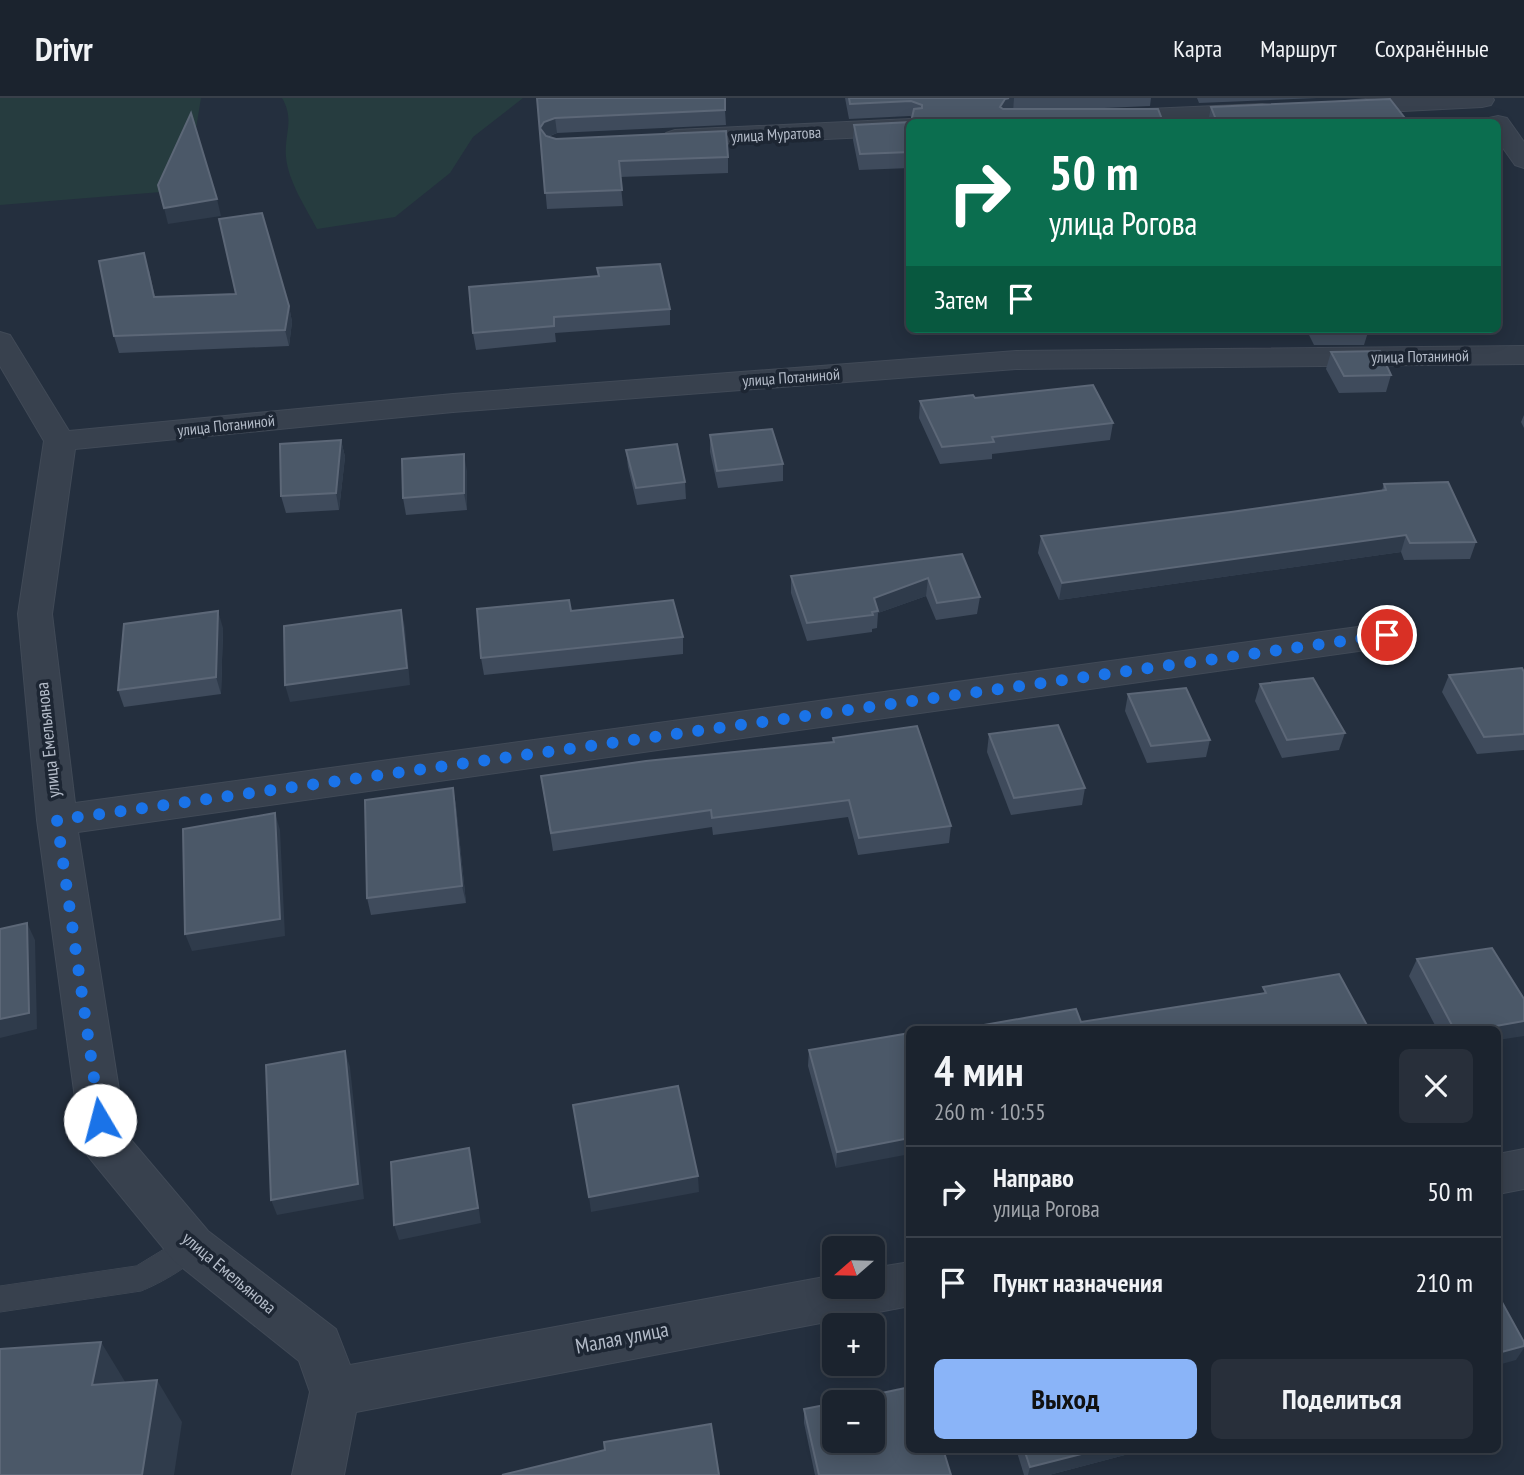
<!DOCTYPE html>
<html lang="ru">
<head>
<meta charset="utf-8">
<style>
  body { margin:0; font-family:"PT Sans Narrow",sans-serif; background:#282f3a; color:#f1f3f6; height:100vh; display:flex; flex-direction:column; font-size:26px; white-space:nowrap }
  * { box-sizing:border-box; margin:0 }
  p { font-size:23px; color:#a0a4aa }
  .icon { flex:none; width:38px; height:38px; fill:none; stroke:currentColor; stroke-width:2; stroke-linecap:round; stroke-linejoin:round }
  .map { position:relative; flex:1; overflow:hidden }
  .details { position:absolute; left:906px; top:928px; width:595px; height:427px; display:flex; flex-direction:column; background:#1b232e; border-radius:10px; box-shadow:0 4px 18px #0003,0 0 0 2px #39404a }
  .details>* { flex:none }
  .top-card { position:absolute; left:906px; top:21px; width:595px; height:214px; border-radius:10px; box-shadow:0 4px 18px #0003,0 0 0 2px #39404a; background:#0b6e4f; color:#fff; overflow:hidden }
  .needle { width:46px; rotate:250deg }
  .buttons { position:absolute; left:822px; top:1138px; display:grid; gap:14px }
  .buttons a { display:grid; place-items:center; width:63px; height:63px; border-radius:10px; background:#1b232e; box-shadow:0 4px 18px #0003,0 0 0 2px #39404a; font-size:35px }
  .pin { position:absolute; display:grid; place-items:center; width:60px; height:60px; color:#fff; margin:-30px; border:4px solid #fff; border-radius:50%; box-shadow:0 2px 7px #0007 }
  .me { position:absolute; width:77px; margin:-38px; rotate:352deg; stroke-linejoin:round; filter:drop-shadow(0 0 5px #0008) }
  .turn { display:flex; align-items:center; gap:24px; height:147px; padding:0 28px; font-size:32px }
  .turn .icon { width:91px; height:91px; stroke-width:2.5 }
  .turn b { display:block; font-size:49px; line-height:60px }
  .then { display:flex; align-items:center; height:66px; padding:0 28px; background:#0003; gap:14px; font-size:26px }
  .round { display:grid; place-items:center; flex:none; width:74px; height:74px; border-radius:10px; background:#282f3a }
  .summary { display:flex; align-items:center; justify-content:space-between; height:119px; padding:0 28px }
  h1 { font-size:42px; font-weight:600; line-height:52px }
  .button { display:flex; gap:14px; margin-top:auto; padding:14px 28px }
  .button a { flex:1; height:80px; border-radius:10px; background:#8ab4f8; color:#111; font-size:28px; font-weight:600; line-height:80px; text-align:center }
  .button a+a { background:#282f3a; color:#f1f3f6 }
  ul { padding:0; list-style:none }
  li { display:flex; align-items:center; gap:21px; height:91px; padding:0 28px; border-top:2px solid #39404a }
  li div { flex:1 }
  li b { display:block; font-size:26px }
  li em { font-style:normal }
  header { display:flex; align-items:center; gap:42px; box-sizing:border-box; height:98px; padding:0 35px; background:#1b232e; border-bottom:2px solid #39404a }
  header strong { font-size:33px }
  nav { display:flex; gap:38px; margin-inline-start:auto; font-size:24px }
  .map>svg:first-child { display:block }
  .green { fill:#263c3f }
  .lines { fill:none; stroke-linecap:round; stroke-linejoin:round }
  .lane-casing { stroke:#414a57; stroke-width:1 }
  .street-casing { stroke:#414a57; stroke-width:2 }
  .lane { fill:#38414e; fill-rule:evenodd }
  .street { fill:#38414e; fill-rule:evenodd }
  .wall { fill:#3f4b5c }
  .shaded-wall { fill:#2f3b4b }
  .building { fill:#4b5868; stroke:#5c6777; stroke-width:2 }
  .route { stroke:#1a73e8; stroke-width:12; stroke-dasharray:0 21.6 }
  .labels { text-anchor:middle; stroke-width:7; stroke-linejoin:round; paint-order:stroke }
  .far-street-label { font-size:16px; fill:#b4bcc9; stroke:#1d2633 }
  .street-label { font-size:18px; fill:#b4bcc9; stroke:#1d2633 }
  .near-street-label { font-size:21px; fill:#b4bcc9; stroke:#1d2633 }
</style>
</head>
<body>
<header>
<strong>Drivr</strong>
<nav><a>Карта</a><a>Маршрут</a><a>Сохранённые</a></nav>
</header>
<div class="map">
<svg width="1524" height="1377" viewBox="0 0 1524 1377">
  <rect width="100%" height="100%" fill="#242f3e"/>
  <g class="green">
    <polygon points="0,0 201,0 186,92 0,107"/>
    <path d="M282 0H523L473 39 450 75 395 119 317 131C306 110 288 83 286 59 284 36 295 22 282 0Z"/>
  </g>
  <g class="lines">
    <defs>
      <path id="lane" d="M191 1135 201 1139 205 1148C198 1165 159 1186 141 1193L0 1214V1188L136 1168Z"/>
      <g id="street">
        <polygon points="1376,0 1493,0 1494,2 1491,7 1482,9 1344,16 1335,14 1332,9 1335,4"/>
        <polygon points="1262,6 1271,8 1274,13 1271,18 1170,24 1001,24 1004,19 1013,17"/>
        <polygon points="1498,18 1507,20 1524,44 1524,70 1515,67 1498,43 1498,24 1486,24 1489,20"/>
        <polygon points="910,21 919,24 910,24 910,37 675,48 666,45 662,40 666,35 675,32"/>
        <polygon points="0,234 10,237 69,333 453,296 1016,253 1524,248 1524,266 1016,271 453,314 75,351 52,516 75,705 1387,525 1400,529 1405,537 1400,545 1387,549 78,734 126,1036 208,1133 336,1231 350,1267 835,1177 835,1188 873,1188 873,1170 910,1164 910,1208 356,1314 344,1377 292,1377 310,1294 299,1263 174,1163 88,1058 81,1044 37,722 18,516 44,343 0,268"/>
        <polygon points="1524,1051 1524,1091 1498,1096 1498,1056"/>
      </g>
    </defs>
    <use href="#lane" class="lane-casing"/>
    <use href="#street" class="street-casing"/>
    <use href="#lane" class="lane"/>
    <use href="#street" class="street"/>
  </g>
  <g class="wall">
    <polygon points="537,0 725,12 726,27 557,35 548,39 556,41 728,59 728,75 620,79 623,108 547,111"/>
    <polygon points="845,0 1151,0 1150,8 1082,11 910,24 910,70 859,72 853,42 854,27 911,24 912,19 910,18 849,21"/>
    <polygon points="1197,0 1317,0 1199,5"/>
    <polygon points="1211,9 1408,24 1208,24"/>
    <polygon points="597,170 670,211 670,227 555,235 556,244 476,252 473,235 598,178"/>
    <polygon points="149,172 155,199 289,208 292,224 289,248 119,255 114,238"/>
    <polygon points="1306,231 1369,231 1364,247 1314,247"/>
    <polygon points="1331,254 1391,277 1386,294 1339,295 1326,271"/>
    <polygon points="975,300 1113,325 1110,342 992,356 992,361 940,366 919,320 920,303"/>
    <polygon points="1524,317 1524,330 1521,324"/>
    <polygon points="710,337 783,366 783,383 718,390 710,354"/>
    <polygon points="341,342 345,359 339,412 286,415 281,398"/>
    <polygon points="626,352 685,384 686,401 637,407 628,369"/>
    <polygon points="467,373 467,412 406,417 403,400"/>
    <polygon points="1384,386 1476,444 1470,461 1404,462 1401,454 1059,502 1038,455 1041,438 1231,414 1382,392"/>
    <polygon points="962,456 980,499 977,516 936,522 926,498 878,515 877,530 872,531 872,534 807,543 791,495 791,478"/>
    <polygon points="571,513 683,539 683,556 484,577 481,560"/>
    <polygon points="223,530 221,596 124,609 118,592"/>
    <polygon points="1524,574 1524,652 1477,656 1442,594 1449,577"/>
    <polygon points="1260,586 1345,635 1339,652 1282,660 1255,603"/>
    <polygon points="1128,596 1210,642 1206,659 1147,665 1125,613"/>
    <polygon points="989,636 1085,690 1082,707 1011,717 987,654"/>
    <polygon points="833,640 951,728 949,745 858,757 848,719 713,737 712,729 553,753 541,678 833,644"/>
    <polygon points="453,690 456,708 466,805 371,817 367,800"/>
    <polygon points="1417,861 1498,931 1437,931 1409,878"/>
    <polygon points="910,935 836,1070 808,968 809,952"/>
    <polygon points="804,1311 951,1377 815,1377 804,1325"/>
    <polygon points="1016,1351 1141,1351 1140,1353 1049,1377 1024,1377"/>
  </g>
  <g class="shaded-wall">
    <polygon points="1009,0 1014,0 1013,14 1003,16 1000,9 1005,1"/>
    <polygon points="555,20 557,35 546,39 540,30 544,24"/>
    <polygon points="217,101 221,118 168,126 164,110"/>
    <polygon points="289,208 292,224 289,248 285,232"/>
    <polygon points="341,342 345,359 339,412 336,395"/>
    <polygon points="464,356 467,373 467,412 464,395"/>
    <polygon points="1406,437 1401,454 1059,502 1062,485"/>
    <polygon points="928,480 926,498 878,515 874,500"/>
    <polygon points="401,512 405,529 410,587 290,604 285,587"/>
    <polygon points="218,513 223,530 221,596 216,579"/>
    <polygon points="453,690 456,708 466,805 462,788"/>
    <polygon points="275,715 280,732 285,838 192,853 185,836"/>
    <polygon points="27,825 35,842 37,931 0,940 0,921"/>
    <polygon points="1524,923 1524,938 1498,942 1498,931 1479,931"/>
    <polygon points="345,953 350,969 364,1101 277,1117 271,1102"/>
    <polygon points="910,1040 910,1056 836,1070 837,1054"/>
    <polygon points="469,1050 472,1066 481,1125 399,1142 394,1127"/>
    <polygon points="698,1078 699,1094 591,1114 589,1099"/>
    <polygon points="101,1244 127,1287 92,1287"/>
    <polygon points="1524,1248 1524,1250 1516,1262 1498,1267 1498,1255"/>
    <polygon points="157,1282 182,1324 174,1377 142,1377"/>
    <polygon points="1101,1351 1141,1351 1140,1353 1049,1377 1028,1377 1030,1369"/>
  </g>
  <g class="building">
    <polygon points="537,0 725,0 725,12 555,20 544,24 540,30 546,38 556,41 726,33 728,59 619,63 622,92 545,95"/>
    <polygon points="849,0 1009,0 1005,1 1000,9 1003,11 1158,11 1163,24 910,24 910,54 860,56 854,27 911,24 914,11 922,10 922,7 911,3 850,6"/>
    <polygon points="1390,1 1408,24 1217,24 1211,9"/>
    <polygon points="191,15 217,101 164,110 158,87"/>
    <polygon points="262,115 289,208 285,232 114,238 99,163 144,155 154,199 236,196 219,121"/>
    <polygon points="660,166 670,211 554,219 554,228 473,235 469,189 599,178 597,170"/>
    <polygon points="1380,253 1391,277 1344,278 1331,254"/>
    <polygon points="1093,287 1113,325 992,339 994,344 942,349 920,303 973,297 975,300"/>
    <polygon points="772,331 783,366 717,373 710,337"/>
    <polygon points="341,342 336,395 281,398 280,346"/>
    <polygon points="677,346 685,384 636,390 626,352"/>
    <polygon points="464,356 464,395 403,400 402,361"/>
    <polygon points="1448,384 1476,444 1410,445 1406,437 1062,485 1041,438 1231,414 1386,392 1384,386"/>
    <polygon points="962,456 980,499 937,505 928,480 874,500 878,513 872,514 873,517 807,525 791,478"/>
    <polygon points="569,502 571,513 673,502 683,539 481,560 477,511"/>
    <polygon points="401,512 407,570 285,587 284,528"/>
    <polygon points="218,513 216,579 118,592 124,526"/>
    <polygon points="1522,570 1524,574 1524,636 1484,639 1449,577"/>
    <polygon points="1313,580 1345,635 1287,642 1260,586"/>
    <polygon points="1186,590 1210,642 1151,648 1128,596"/>
    <polygon points="1058,627 1085,690 1014,700 989,636"/>
    <polygon points="917,628 951,728 859,740 849,702 712,720 711,712 551,735 541,678 646,663 834,644 833,640"/>
    <polygon points="453,690 462,788 367,800 365,702"/>
    <polygon points="275,715 280,821 185,836 183,731"/>
    <polygon points="27,825 29,915 0,921 0,831"/>
    <polygon points="1492,850 1524,901 1524,923 1479,931 1454,931 1417,861"/>
    <polygon points="1339,876 1369,931 961,931 1076,911 1081,924 1266,895 1263,889"/>
    <polygon points="910,935 910,1040 837,1054 809,952"/>
    <polygon points="345,953 358,1086 271,1102 266,967"/>
    <polygon points="678,988 698,1078 589,1099 573,1007"/>
    <polygon points="469,1050 478,1110 394,1127 391,1064"/>
    <polygon points="1498,1197 1524,1244 1524,1248 1498,1255"/>
    <polygon points="101,1244 92,1287 157,1282 142,1377 0,1377 0,1251"/>
    <polygon points="910,1289 910,1351 943,1351 951,1377 819,1377 804,1311 835,1305 835,1342 873,1342 873,1304 839,1304"/>
    <polygon points="711,1326 719,1377 502,1377 605,1352 604,1344"/>
    <polygon points="1024,1351 1101,1351 1030,1369"/>
  </g>
  <g class="lines">
    <polyline class="route" points="100,1022 57,722 1387,537"/>
  </g>
  <g class="labels">
    <g class="far-street-label">
      <text transform="translate(776 36) rotate(-3)" y="6">улица Муратова</text>
      <text transform="translate(1420 258) rotate(-1)" y="6">улица Потаниной</text>
      <text transform="translate(791 279) rotate(-4)" y="6">улица Потаниной</text>
      <text transform="translate(226 327) rotate(-6)" y="6">улица Потаниной</text>
    </g>
    <g class="street-label">
      <text transform="translate(48 642) rotate(-96)" y="6">улица Емельянова</text>
      <text transform="translate(229 1175) rotate(40)" y="6">улица Емельянова</text>
    </g>
    <g class="near-street-label">
      <text transform="translate(622 1240) rotate(-11)" y="7">Малая улица</text>
    </g>
  </g>
</svg>
<div class="buttons">
<a><svg class="needle" viewBox="-14 -14 28 28"><path d="M0-13l5 13h-10z" fill="#e53935"/><path d="M0 13l5-13h-10z" fill="#a0a4aa"/></svg></a>
<a>+</a>
<a>−</a>
</div>
<div class="pin" style="left:1387px;top:537px;background:#d93025"><svg class="icon" aria-label="arrive" viewBox="0 0 24 24"><path d="M6 21V4h12l-3 4 3 4H6"/></svg></div>
<svg class="me" style="left:100px;top:1022px" viewBox="-20 -20 40 40"><circle r="19" fill="#fff"/><path d="M0-13L10 11 0 6-10 11z" fill="#1a73e8"/></svg>
<div class="top-card">
<div class="turn"><svg class="icon" aria-label="right" viewBox="0 0 24 24"><path d="M7 20v-9h11M14 6l5 5-5 5"/></svg><div><b>50 m</b>улица Рогова</div></div>
<div class="then">Затем<svg class="icon" aria-label="arrive" viewBox="0 0 24 24"><path d="M6 21V4h12l-3 4 3 4H6"/></svg></div>
</div>
<section class="details">
<div class="summary"><div><h1>4 мин</h1><p>260 m · 10:55</p></div><a class="round"><svg class="icon" aria-label="close" viewBox="0 0 24 24"><path d="M6 6l12 12M18 6L6 18"/></svg></a></div>
<ul>
<li><svg class="icon" aria-label="right" viewBox="0 0 24 24"><path d="M7 20v-9h11M14 6l5 5-5 5"/></svg><div><b>Направо</b><p>улица Рогова</p></div><em>50 m</em></li>
<li><svg class="icon" aria-label="arrive" viewBox="0 0 24 24"><path d="M6 21V4h12l-3 4 3 4H6"/></svg><div><b>Пункт назначения</b></div><em>210 m</em></li>
</ul>
<div class="button"><a>Выход</a><a>Поделиться</a></div>
</section>
</div>
</body>
</html>
